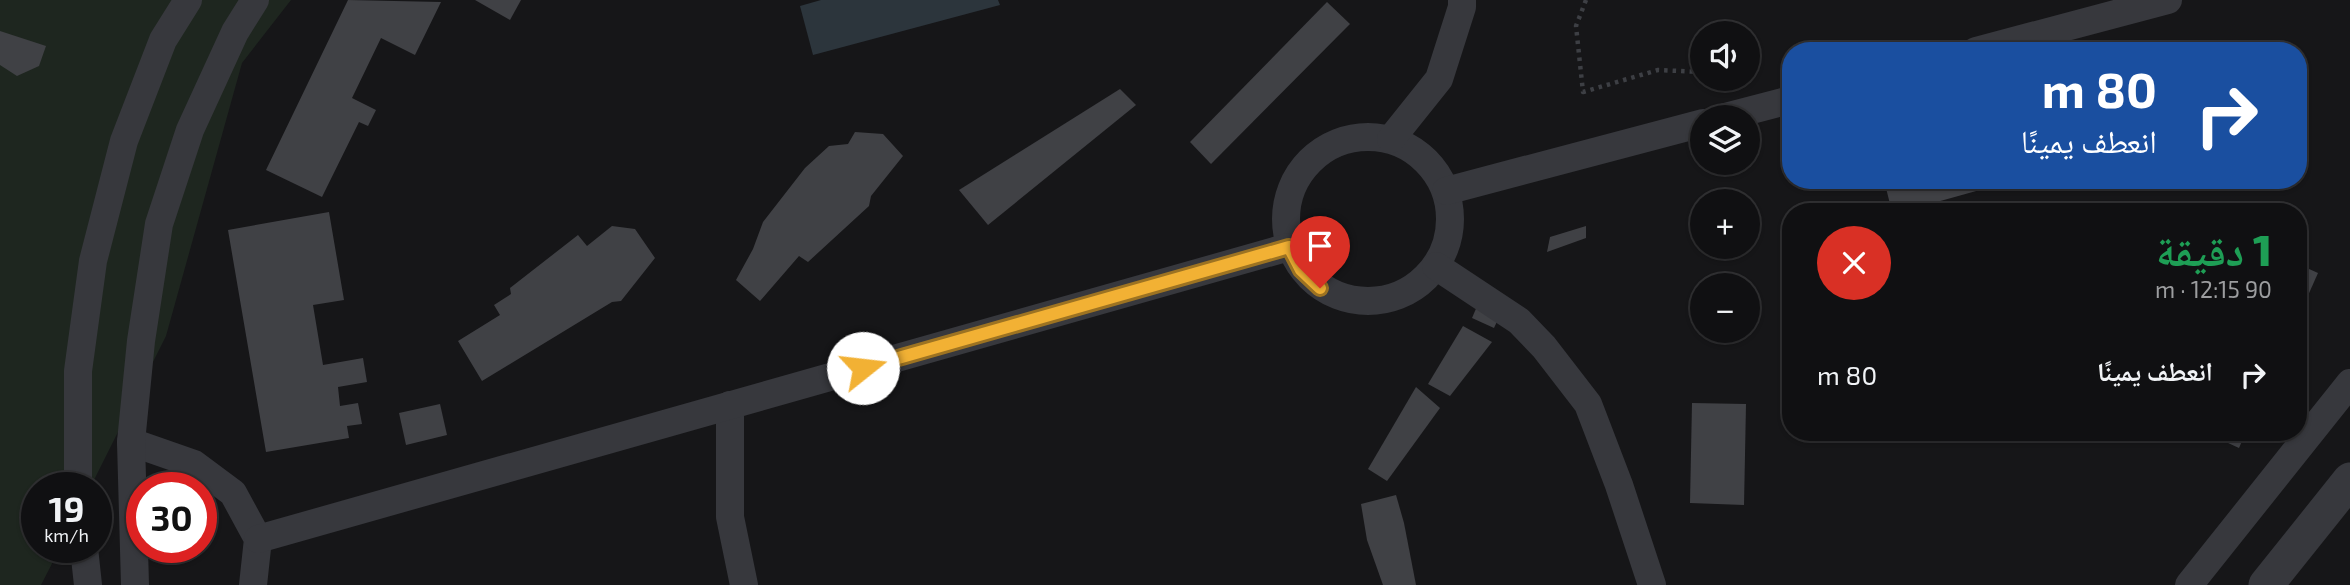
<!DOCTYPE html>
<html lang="ar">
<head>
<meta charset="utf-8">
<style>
  body { margin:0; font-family:"Exo 2","Noto Naskh Arabic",sans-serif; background:#19191b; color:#f1f3f6; direction:rtl; height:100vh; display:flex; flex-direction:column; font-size:26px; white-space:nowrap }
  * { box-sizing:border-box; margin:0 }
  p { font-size:23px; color:#9c9d9f }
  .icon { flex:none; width:38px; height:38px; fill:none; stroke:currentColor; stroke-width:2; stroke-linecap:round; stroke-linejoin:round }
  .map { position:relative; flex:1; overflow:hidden; direction:ltr }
  .sheet { position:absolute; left:1782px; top:203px; width:525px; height:238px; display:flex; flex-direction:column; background:#101012; border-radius:28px; box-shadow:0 2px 5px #0004,0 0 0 2px #303032; direction:rtl }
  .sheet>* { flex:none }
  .banner { position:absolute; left:1782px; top:42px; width:525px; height:147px; border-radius:28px; box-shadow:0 2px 5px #0004,0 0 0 2px #303032; direction:rtl; background:#1a4fa0; color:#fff; overflow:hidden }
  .controls { position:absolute; left:1690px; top:21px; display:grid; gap:14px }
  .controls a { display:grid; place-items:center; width:70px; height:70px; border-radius:50%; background:#101012; box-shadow:0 2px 5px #0004,0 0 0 2px #303032; font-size:35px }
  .speed { position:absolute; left:21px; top:472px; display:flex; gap:14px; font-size:35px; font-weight:700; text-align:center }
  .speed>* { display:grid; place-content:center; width:91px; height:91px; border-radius:50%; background:#101012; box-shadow:0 2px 5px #0004,0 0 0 2px #303032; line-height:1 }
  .speed small { font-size:18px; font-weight:400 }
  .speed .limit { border:10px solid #d22; background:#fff; color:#111 }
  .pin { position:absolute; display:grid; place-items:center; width:60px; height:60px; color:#fff; margin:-72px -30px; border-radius:50% 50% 50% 0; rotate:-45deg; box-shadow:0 0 7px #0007 }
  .pin .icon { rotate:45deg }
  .me { position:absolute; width:77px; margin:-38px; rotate:74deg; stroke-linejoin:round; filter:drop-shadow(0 0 5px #0008) }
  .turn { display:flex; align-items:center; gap:24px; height:147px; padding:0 35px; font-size:32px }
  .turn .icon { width:91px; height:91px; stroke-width:2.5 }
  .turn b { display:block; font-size:49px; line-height:60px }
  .round { display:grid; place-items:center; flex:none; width:74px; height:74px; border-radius:37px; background:#19191b }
  .overview { display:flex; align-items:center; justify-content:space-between; height:119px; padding:0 35px }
  h1 { font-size:42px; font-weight:800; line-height:52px; color:#1e9e55 }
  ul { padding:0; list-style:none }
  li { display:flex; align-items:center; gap:21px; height:105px; padding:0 35px }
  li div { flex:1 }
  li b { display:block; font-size:26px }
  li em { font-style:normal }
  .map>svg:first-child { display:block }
  .green { fill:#1e261f }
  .water { fill:#2c353c }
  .building { fill:#404145 }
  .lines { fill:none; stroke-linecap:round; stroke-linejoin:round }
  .path { stroke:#3d3f44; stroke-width:4.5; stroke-dasharray:3.5 5; stroke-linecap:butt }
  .minor { stroke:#37383d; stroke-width:28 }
  .tertiary { stroke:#37383d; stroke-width:35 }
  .route-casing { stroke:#9d7322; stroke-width:18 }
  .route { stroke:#f2b134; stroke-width:12 }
</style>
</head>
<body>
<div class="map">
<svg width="2350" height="585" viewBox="0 0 2350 585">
  <rect width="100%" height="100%" fill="#161618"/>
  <polygon class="green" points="0,0 291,0 242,63 166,336 90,488 37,488 37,548 60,548 41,585 0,585"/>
  <polygon class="water" points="821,0 998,0 1000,5 813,55 800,6"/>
  <g class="building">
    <polygon points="348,0 441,2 415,55 381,38 352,98 376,110 368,126 359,122 322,197 266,170"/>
    <polygon points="475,0 521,0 510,20"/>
    <polygon points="1327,2 1350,24 1211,164 1190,142"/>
    <polygon points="0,31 46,46 39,66 17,76 0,65"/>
    <polygon points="1120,89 1136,105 988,225 959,190"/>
    <polygon points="855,132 883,134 903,156 871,196 869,206 808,262 799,256 760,301 736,280 753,249 763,222 805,168 829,146 848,144"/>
    <polygon points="1884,180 2012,180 2012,181 1901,212 1892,212"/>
    <polygon points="329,212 344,300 313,305 323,365 363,358 367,382 338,387 340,406 358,403 362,424 347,426 349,438 266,452 228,230"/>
    <polygon points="612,226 635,229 655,258 621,301 612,302 482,381 458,341 500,315 494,305 511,294 510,288 578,235 587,246"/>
    <polygon points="1586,226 1586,238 1547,252 1550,237"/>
    <polygon points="2298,264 2318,273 2298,318"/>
    <polygon points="1478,304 1501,313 1494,328 1472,318"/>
    <polygon points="1463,326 1492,342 1450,396 1428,384"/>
    <polygon points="1416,387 1440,408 1387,481 1368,469"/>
    <polygon points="1692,403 1746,404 1744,505 1690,503"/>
    <polygon points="440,404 447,435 406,445 399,413"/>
    <polygon points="2204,432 2246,432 2239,448"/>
    <polygon points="1396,495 1404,523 1416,585 1383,585 1367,540 1361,504"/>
  </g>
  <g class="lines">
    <polyline class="path" points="1586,0 1576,26 1583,92 1658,70 1703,72"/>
    <g class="minor">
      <polyline points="1976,51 2168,0"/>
      <polyline points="1725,117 1790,100"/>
      <circle cx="1368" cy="219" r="82"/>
      <polyline points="1391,139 1439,79 1462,7 1462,0"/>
      <polyline points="1446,191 1703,123"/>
      <polyline points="1436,266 1519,321 1544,347 1588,404 1619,485 1652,585"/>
      <polyline points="730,405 730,517 744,585"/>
      <polyline points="131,442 194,464 233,493 258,539 253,585"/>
      <polyline points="78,488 78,371 93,261 124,141 163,40 188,0"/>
      <polyline points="258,539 1289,247"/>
      <polyline points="84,548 88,585"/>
      <polyline points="135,585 131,442 141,341 159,224 190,130 235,32 255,0"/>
      <polyline points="2189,585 2350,383"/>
    </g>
    <polyline class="tertiary" points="2266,585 2350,480"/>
  </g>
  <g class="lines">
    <defs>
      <polyline id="route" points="863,368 1289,247 1301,270 1320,288"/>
    </defs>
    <use href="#route" class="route-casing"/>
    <use href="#route" class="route"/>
  </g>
</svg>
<div class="controls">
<a><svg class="icon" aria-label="sound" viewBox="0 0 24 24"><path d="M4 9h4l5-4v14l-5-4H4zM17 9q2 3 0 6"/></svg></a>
<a><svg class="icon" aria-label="layers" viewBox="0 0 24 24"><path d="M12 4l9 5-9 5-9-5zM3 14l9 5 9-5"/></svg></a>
<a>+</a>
<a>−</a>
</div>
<div class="speed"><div>19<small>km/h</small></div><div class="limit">30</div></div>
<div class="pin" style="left:1320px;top:288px;background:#d93025"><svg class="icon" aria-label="arrive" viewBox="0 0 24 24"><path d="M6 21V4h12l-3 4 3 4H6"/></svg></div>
<svg class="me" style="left:863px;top:368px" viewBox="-20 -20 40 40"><circle r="19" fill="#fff"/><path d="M0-13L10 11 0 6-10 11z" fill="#f2b134"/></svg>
<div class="banner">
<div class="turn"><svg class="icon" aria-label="right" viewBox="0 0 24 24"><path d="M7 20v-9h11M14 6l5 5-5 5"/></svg><div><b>80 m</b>انعطف يمينًا</div></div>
</div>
<section class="sheet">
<div class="overview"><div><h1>1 دقيقة</h1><p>90 m · 12:15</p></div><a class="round" style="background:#d93025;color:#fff"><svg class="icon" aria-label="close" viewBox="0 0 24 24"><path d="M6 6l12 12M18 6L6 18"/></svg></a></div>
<ul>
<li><svg class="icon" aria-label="right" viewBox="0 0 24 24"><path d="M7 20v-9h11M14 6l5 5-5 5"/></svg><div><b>انعطف يمينًا</b></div><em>80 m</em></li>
</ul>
</section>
</div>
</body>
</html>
